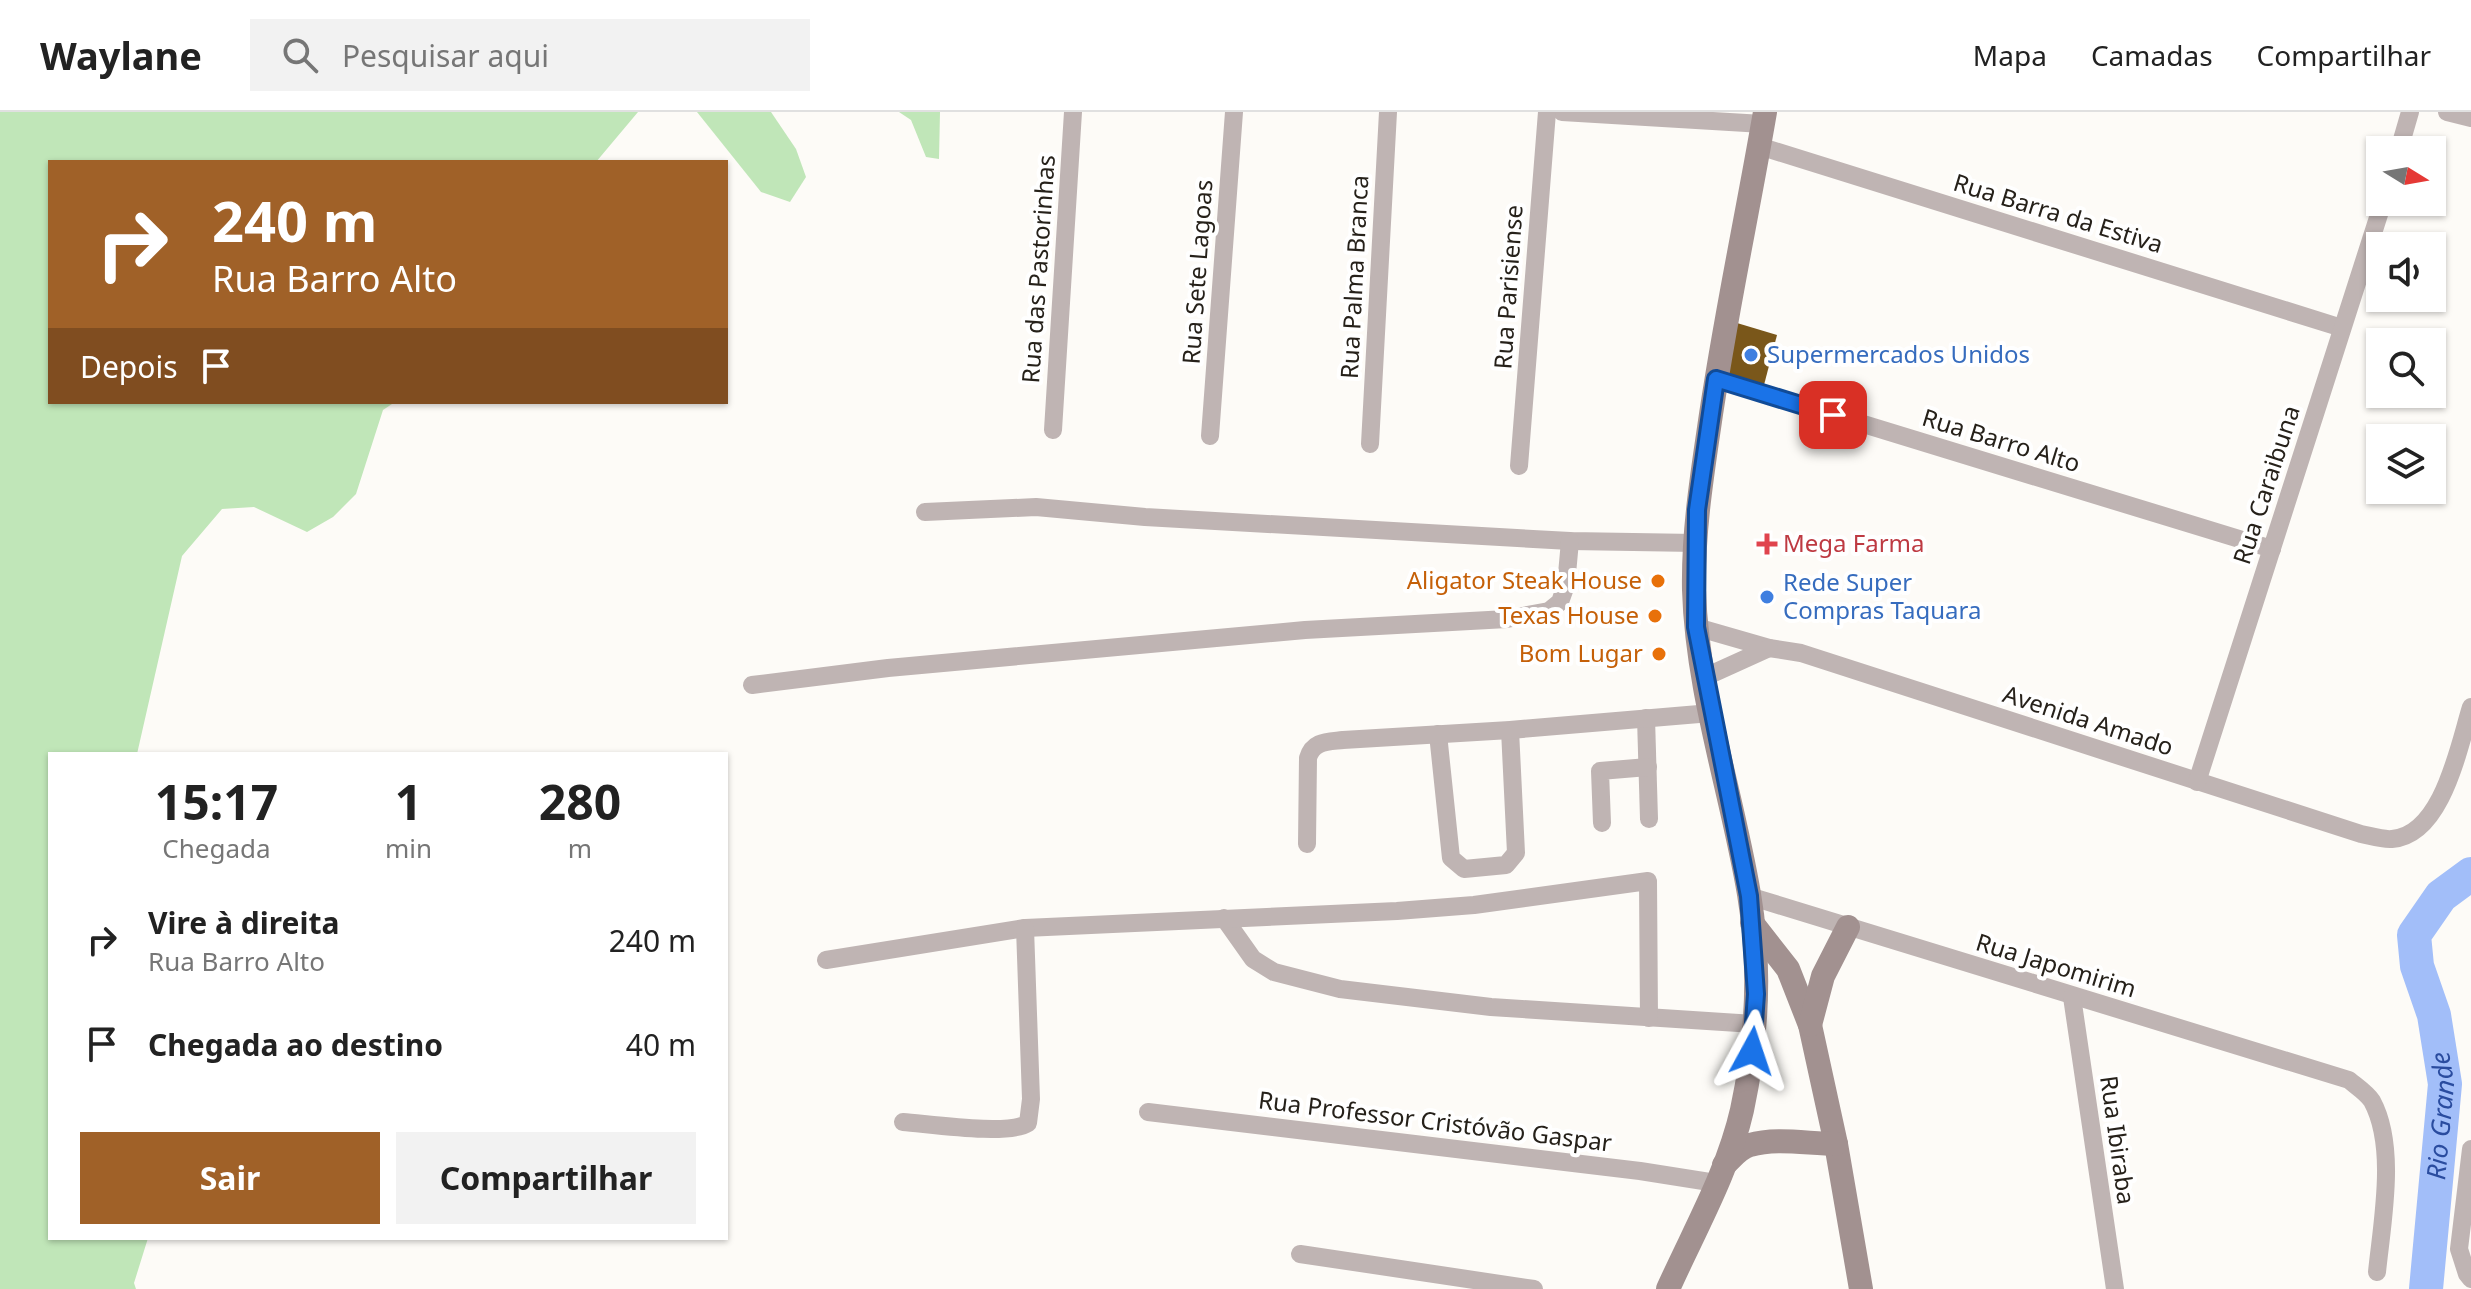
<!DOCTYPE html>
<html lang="pt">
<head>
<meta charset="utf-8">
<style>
  body { margin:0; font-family:"Noto Sans",sans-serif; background:#f2f2f2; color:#222; height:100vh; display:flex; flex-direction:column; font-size:30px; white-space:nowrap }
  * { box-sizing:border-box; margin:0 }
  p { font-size:26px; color:#767676 }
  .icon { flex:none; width:44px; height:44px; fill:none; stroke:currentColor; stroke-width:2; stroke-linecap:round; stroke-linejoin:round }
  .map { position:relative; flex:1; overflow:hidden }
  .drawer { position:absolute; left:48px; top:640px; width:680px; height:488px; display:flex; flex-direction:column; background:#fff; border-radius:0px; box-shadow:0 2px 6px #0004 }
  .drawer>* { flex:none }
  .hud { position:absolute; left:48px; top:48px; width:680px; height:244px; border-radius:0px; box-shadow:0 2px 6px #0004; background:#a06128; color:#fff; overflow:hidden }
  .needle { width:52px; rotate:101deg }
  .fabs { position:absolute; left:2366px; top:24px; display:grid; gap:16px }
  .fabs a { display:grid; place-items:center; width:80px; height:80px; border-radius:0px; background:#fff; box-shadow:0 2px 6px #0004; font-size:40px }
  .pin { position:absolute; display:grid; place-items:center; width:68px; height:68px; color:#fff; margin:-34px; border-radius:16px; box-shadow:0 4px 12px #0006 }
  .me { position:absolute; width:88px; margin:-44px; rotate:5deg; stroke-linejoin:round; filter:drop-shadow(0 0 6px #0008) }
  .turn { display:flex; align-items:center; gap:28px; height:168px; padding:0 32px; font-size:36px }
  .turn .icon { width:104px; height:104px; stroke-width:2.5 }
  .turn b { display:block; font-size:56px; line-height:68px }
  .then { display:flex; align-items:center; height:76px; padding:0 32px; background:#0003; gap:16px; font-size:30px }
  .eta { display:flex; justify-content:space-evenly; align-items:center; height:136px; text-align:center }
  .eta b { font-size:48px; font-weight:700; line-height:56px }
  .button { display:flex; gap:16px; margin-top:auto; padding:16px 32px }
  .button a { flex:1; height:92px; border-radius:0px; background:#a06128; color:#fff; font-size:32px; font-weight:700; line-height:92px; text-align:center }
  .button a+a { background:#f2f2f2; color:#222 }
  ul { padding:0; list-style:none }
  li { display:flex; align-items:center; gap:24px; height:104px; padding:0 32px }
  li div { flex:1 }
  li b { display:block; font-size:30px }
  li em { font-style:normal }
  header { display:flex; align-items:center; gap:48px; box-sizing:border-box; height:112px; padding:0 40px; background:#fff; border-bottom:2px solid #e0e0e0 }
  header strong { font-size:38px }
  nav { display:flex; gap:44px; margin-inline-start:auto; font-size:28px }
  .search { width:560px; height:72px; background:#f2f2f2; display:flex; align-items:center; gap:20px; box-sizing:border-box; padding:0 28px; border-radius:0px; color:#767676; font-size:30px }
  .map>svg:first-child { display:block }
  .green { fill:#c0e6b8 }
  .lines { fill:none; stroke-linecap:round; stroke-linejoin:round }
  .river { stroke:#a2bef9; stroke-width:34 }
  .building { fill:#7a571a }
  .street { stroke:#bfb4b3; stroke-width:18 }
  .secondary { stroke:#a29190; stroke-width:24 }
  .route-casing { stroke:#114b97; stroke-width:20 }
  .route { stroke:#1a73e8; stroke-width:14 }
  .shop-dot { fill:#3f7fe0; stroke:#fff; stroke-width:3 }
  .health-dot { fill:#e0444e; stroke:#fff; stroke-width:3 }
  .food-dot { fill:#e8710a; stroke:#fff; stroke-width:3 }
  .labels { text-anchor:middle; stroke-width:8; stroke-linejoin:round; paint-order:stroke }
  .street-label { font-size:24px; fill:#26211a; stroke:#fff }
  .shop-label { font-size:24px; fill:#366cbe; stroke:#fff; text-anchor:start }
  .health-label { font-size:24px; fill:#be3a42; stroke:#fff; text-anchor:start }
  .food-label { font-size:24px; fill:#c56008; stroke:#fff; text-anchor:end }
  .water-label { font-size:26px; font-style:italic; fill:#2a4c9f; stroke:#fff }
</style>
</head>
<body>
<header>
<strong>Waylane</strong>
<div class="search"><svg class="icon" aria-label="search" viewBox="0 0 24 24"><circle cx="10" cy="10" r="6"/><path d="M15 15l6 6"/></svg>Pesquisar aqui</div>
<nav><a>Mapa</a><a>Camadas</a><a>Compartilhar</a></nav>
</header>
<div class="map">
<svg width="2471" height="1177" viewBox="0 0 2471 1177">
  <rect width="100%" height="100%" fill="#fdfbf7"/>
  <g class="green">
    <polygon points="0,0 638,0 596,50 50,50 50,290 395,290 383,298 356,382 333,405 307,420 254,395 222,397 182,444 137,642 50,642 50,1126 148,1126 134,1171 136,1177 0,1177"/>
    <polygon points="697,0 771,0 796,37 806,65 790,90 761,80"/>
    <polygon points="899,0 940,0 939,47 926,45 911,8"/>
  </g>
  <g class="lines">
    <path class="river" id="s1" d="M2426 1177 2445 972 2434 903 2417 854 2414 823 2441 784 2471 762"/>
  </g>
  <polygon class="building" points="1737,211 1777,223 1764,273 1726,262"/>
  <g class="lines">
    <g class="street">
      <polyline points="1562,0 1763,12"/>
      <polyline points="2447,0 2471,6"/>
      <polyline points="1759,34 2342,216"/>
      <polyline points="2399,38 2410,0"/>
      <polyline points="1716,267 2272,437"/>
      <polyline points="1053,318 1073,0"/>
      <polyline points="1210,324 1234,0"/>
      <polyline points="1370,332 1388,0"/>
      <polyline points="1519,354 1547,0"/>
      <polyline points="925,400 1036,395 1145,405 1570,429 1696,431"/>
      <path d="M1696 515 1769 536 1801 541 2361 722C2371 724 2383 728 2392 727 2443 723 2459 633 2471 595"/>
      <polyline points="1705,565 1769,536"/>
      <polyline points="752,573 888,556 1305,518 1507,507 1549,499 1560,490 1566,473 1570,429"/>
      <polyline points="1646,606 1649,707"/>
      <polyline points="1438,622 1451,746 1464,757 1506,753 1516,741 1510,618"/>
      <polyline points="2197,670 2383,90"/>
      <polyline points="1602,711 1600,659 1648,655"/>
      <path d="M1307 732 1308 646C1313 629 1327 630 1343 628L1510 618 1711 601"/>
      <path d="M1749 784 2349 968C2356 974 2367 981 2372 989 2397 1035 2382 1110 2377 1160"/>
      <polyline points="1224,806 1253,847 1274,860 1340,877 1491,895 1754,912"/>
      <polyline points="826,848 1025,816 1397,799 1474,793 1648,769 1649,906"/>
      <polyline points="2072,885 2115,1177"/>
      <polyline points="1148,1000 1640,1059 1716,1071"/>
      <path d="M903 1010C930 1012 1009 1024 1028 1011L1031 987 1025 816"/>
      <polyline points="2471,1037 2459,1137 2467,1162 2471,1167"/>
      <polyline points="1300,1142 1534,1177"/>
    </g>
    <g class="secondary">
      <polyline points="1752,811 1788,857 1810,913 1836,1032 1861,1177"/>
      <polyline points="1810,913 1823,864 1848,815"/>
      <path d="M1724 1053C1732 1046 1739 1036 1750 1033 1776 1025 1809 1032 1836 1032"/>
      <path d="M1668 1177C1694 1119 1728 1060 1742 998 1757 928 1761 853 1749 782 1732 681 1697 581 1694 478 1693 423 1701 370 1709 316 1724 210 1747 105 1765 0"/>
    </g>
  </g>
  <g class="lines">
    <defs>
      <polyline id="route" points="1752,939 1756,882 1749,784 1696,515 1697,398 1716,267 1833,303"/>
    </defs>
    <use href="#route" class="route-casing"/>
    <use href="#route" class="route"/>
  </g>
  <g class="shop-dot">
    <circle cx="1751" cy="243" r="8"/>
    <circle cx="1767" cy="485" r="8"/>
  </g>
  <path class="health-dot" d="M1763 420h8v8h8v8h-8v8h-8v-8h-8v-8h8z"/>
  <g class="food-dot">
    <circle cx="1658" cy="469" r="8"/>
    <circle cx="1655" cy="504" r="8"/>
    <circle cx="1659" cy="542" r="8"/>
  </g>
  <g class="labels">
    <g class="street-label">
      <text transform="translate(2058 102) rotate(17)" y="8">Rua Barra da Estiva</text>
      <text transform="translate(1039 157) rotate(-86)" y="8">Rua das Pastorinhas</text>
      <text transform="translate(1198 160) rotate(-86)" y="8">Rua Sete Lagoas</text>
      <text transform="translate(1355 165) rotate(-87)" y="8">Rua Palma Branca</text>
      <text transform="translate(1509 175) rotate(-86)" y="8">Rua Parisiense</text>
      <text transform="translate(2001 329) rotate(17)" y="8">Rua Barro Alto</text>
      <text transform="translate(2267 373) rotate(-72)" y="8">Rua Caraibuna</text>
      <text transform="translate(2088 609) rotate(18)" y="8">Avenida Amado</text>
      <text transform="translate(2056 854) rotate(17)" y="8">Rua Japomirim</text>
      <text transform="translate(1435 1010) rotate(7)" y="8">Rua Professor Cristóvão Gaspar</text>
      <text transform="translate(2117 1028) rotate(82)" y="8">Rua Ibiraba</text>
    </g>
    <g class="shop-label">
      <text x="1767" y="251">Supermercados Unidos</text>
      <text x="1783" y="479">Rede Super<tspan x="1783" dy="28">Compras Taquara</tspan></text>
    </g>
    <g class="health-label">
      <text x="1783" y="440">Mega Farma</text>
    </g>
    <g class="food-label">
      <text x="1642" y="477">Aligator Steak House</text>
      <text x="1639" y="512">Texas House</text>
      <text x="1643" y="550">Bom Lugar</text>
    </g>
    <g class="water-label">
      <text dy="9" stroke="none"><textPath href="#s1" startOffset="174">Rio Grande</textPath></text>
    </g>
  </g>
</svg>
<div class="fabs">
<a><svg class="needle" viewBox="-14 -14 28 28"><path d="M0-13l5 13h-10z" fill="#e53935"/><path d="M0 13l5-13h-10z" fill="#767676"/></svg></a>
<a><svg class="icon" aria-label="sound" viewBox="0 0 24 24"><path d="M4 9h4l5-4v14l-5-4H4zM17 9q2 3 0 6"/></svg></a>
<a><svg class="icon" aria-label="search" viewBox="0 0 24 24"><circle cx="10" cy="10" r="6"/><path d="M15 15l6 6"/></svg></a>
<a><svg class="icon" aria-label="layers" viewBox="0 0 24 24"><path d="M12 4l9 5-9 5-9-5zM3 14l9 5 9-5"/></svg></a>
</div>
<div class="pin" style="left:1833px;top:303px;background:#d93025"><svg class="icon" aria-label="arrive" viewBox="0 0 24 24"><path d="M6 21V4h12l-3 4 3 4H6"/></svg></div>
<svg class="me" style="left:1752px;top:939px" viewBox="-20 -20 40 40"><path d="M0-17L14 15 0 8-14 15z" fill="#1a73e8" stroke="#fff" stroke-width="4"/></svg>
<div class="hud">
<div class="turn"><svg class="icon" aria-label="right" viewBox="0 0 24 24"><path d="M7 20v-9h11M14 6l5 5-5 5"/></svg><div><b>240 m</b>Rua Barro Alto</div></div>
<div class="then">Depois<svg class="icon" aria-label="arrive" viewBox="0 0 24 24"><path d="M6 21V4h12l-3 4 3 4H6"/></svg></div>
</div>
<section class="drawer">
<div class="eta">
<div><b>15:17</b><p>Chegada</p></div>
<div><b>1</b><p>min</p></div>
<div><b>280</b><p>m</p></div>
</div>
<ul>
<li><svg class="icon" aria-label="right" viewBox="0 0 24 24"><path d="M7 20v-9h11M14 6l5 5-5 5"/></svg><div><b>Vire à direita</b><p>Rua Barro Alto</p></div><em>240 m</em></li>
<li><svg class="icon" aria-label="arrive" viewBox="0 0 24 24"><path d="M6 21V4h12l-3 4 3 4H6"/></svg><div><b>Chegada ao destino</b></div><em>40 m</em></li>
</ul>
<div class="button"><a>Sair</a><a>Compartilhar</a></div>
</section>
</div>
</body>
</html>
